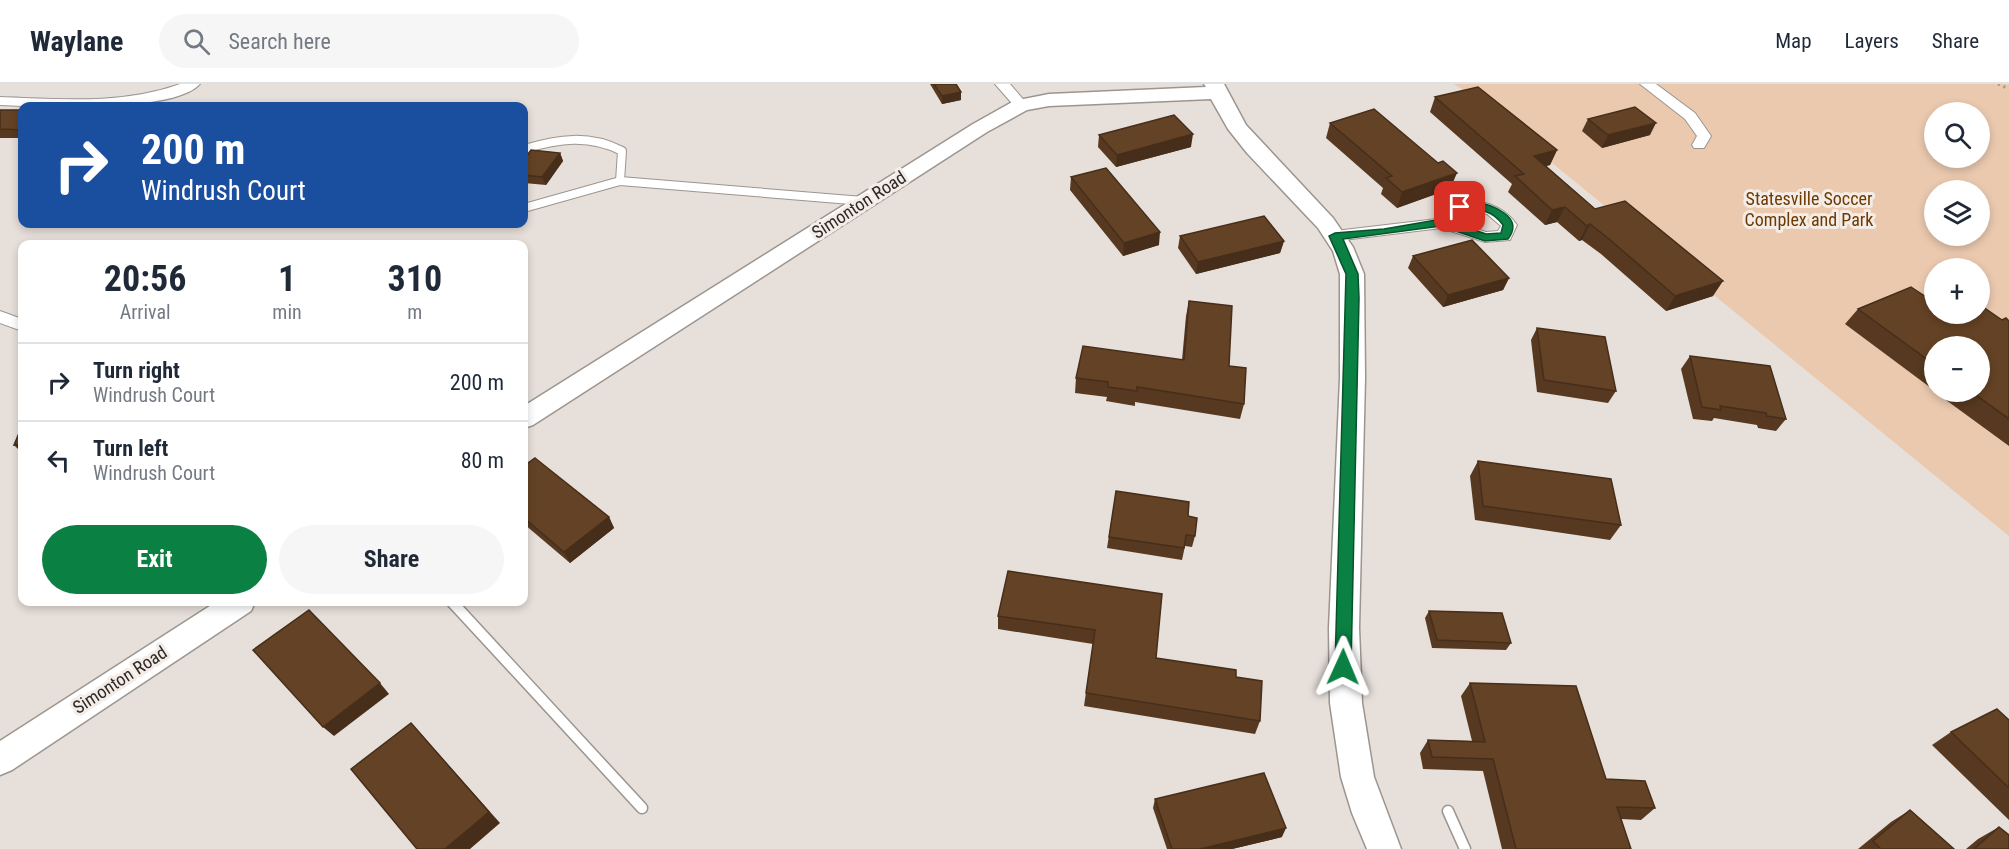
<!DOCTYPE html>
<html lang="en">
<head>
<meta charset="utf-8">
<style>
  body { margin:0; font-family:"Roboto Condensed",sans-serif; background:#f6f6f7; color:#1f2937; height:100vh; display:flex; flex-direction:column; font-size:22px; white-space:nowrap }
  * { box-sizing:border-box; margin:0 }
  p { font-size:20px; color:#747a83 }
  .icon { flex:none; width:33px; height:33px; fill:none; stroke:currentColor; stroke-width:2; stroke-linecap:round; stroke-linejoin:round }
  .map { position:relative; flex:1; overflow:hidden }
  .side { position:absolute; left:18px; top:156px; width:510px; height:366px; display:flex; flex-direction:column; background:#fff; border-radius:12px; box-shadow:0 3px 9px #0003 }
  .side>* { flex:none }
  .hud { position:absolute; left:18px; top:18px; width:510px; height:126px; border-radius:12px; box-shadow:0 3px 9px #0003; background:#1a4fa0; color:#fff; overflow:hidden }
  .tools { position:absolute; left:1924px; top:18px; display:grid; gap:12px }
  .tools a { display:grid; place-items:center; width:66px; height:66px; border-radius:50%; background:#fff; box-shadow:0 3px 9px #0003; font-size:30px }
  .pin { position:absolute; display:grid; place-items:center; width:51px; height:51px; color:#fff; margin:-26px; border-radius:12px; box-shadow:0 3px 9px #0006 }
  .me { position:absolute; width:66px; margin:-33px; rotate:1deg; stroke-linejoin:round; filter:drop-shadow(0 0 4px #0008) }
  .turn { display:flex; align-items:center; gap:21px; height:126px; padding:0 24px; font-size:27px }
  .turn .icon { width:78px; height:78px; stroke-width:2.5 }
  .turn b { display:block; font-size:42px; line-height:51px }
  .eta { display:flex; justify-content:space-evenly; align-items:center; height:102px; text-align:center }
  .eta b { font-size:36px; font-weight:700; line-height:42px }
  .button { display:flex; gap:12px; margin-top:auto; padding:12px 24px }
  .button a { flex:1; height:69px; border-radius:36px; background:#0b8043; color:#fff; font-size:24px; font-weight:700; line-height:69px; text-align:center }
  .button a+a { background:#f6f6f7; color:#1f2937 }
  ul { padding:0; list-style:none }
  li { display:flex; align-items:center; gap:18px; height:78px; padding:0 24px; border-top:2px solid #e0e1e3 }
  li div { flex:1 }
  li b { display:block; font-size:22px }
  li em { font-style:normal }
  header { display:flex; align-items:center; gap:36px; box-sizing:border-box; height:84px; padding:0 30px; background:#fff; border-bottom:2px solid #e0e1e3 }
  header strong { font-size:28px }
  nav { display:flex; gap:33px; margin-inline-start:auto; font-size:21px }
  .search { width:420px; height:54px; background:#f6f6f7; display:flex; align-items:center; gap:15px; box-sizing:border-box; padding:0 21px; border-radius:33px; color:#747a83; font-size:22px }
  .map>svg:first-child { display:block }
  .green { fill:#eac9af; fill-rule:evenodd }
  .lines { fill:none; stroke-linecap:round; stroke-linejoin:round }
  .lane-far1-casing { stroke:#9c958f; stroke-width:10 }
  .lane-casing { stroke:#9c958f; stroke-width:13 }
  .street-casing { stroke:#9c958f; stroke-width:2 }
  .secondary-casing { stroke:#9c958f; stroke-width:3 }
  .path { stroke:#9f9995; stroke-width:3; stroke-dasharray:2 4; stroke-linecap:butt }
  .lane-far1 { stroke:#fff; stroke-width:8 }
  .lane { stroke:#fff; stroke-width:10 }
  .street { fill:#fff; fill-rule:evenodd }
  .secondary { fill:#fff; fill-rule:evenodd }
  .wall { fill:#563920 }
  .shaded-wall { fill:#462e1a }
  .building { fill:#644225; stroke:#462e1a; stroke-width:1.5 }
  .route { fill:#0b8043; stroke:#07532c; stroke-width:1.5 }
  .labels { text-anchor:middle; stroke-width:6; stroke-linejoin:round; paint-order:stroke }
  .park-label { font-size:18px; fill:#6c3a01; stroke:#f4ece6 }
  .street-label { font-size:18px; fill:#2d2a28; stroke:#f4ece6 }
</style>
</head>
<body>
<header>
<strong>Waylane</strong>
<div class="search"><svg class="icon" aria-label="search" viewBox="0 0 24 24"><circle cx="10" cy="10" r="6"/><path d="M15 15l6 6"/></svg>Search here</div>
<nav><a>Map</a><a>Layers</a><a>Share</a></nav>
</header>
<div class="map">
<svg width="2009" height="765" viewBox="0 0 2009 765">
  <rect width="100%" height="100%" fill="#e7dfd9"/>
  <path class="green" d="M1453 0H2009V452L1459 3ZM1935 28H1980V74H1935ZM1935 106H1980V152H1935ZM1935 184H1980V230H1935ZM1935 262H1980V308H1935Z"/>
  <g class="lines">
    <defs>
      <g id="lane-far1">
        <path d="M524 65C558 55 589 50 622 67L620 97"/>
        <polyline points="524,124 620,97 863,117"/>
      </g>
      <g id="lane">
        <polyline points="452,518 642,724"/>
        <polyline points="1448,727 1465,765"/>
      </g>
      <g id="street">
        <path d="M180 0H200C174 29 40 23 0 21V13C60 15 122 21 180 0Z"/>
        <polygon points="995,0 1010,0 1028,21 1026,24 1016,24"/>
        <polygon points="1640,0 1656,0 1695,29 1711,52 1704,64 1694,64 1692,61 1697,52 1685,35"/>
        <path d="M1472 116C1491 119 1506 125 1517 141L1510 156 1485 158 1441 144 1335 157 1327 152 1335 147 1437 135 1444 124ZM1473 126 1487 130 1501 142 1498 147 1486 148 1452 137 1456 132Z"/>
        <polygon points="0,227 22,235 22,247 0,239"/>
      </g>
      <g id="secondary">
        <polygon points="1204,0 1224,0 1246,41 1333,134 1353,163 1364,190 1365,294 1359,544 1362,619 1374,693 1401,765 1367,765 1352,729 1341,693 1330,619 1329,544 1340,294 1340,190 1333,167 1318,144 1247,69 1228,45 1211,15 1049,22 1027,26 987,48 533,341 524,344 524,322 973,40 1014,17 1049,10 1206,3"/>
        <polygon points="216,518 255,518 251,527 12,686 0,691 0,657"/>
      </g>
    </defs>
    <use href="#lane-far1" class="lane-far1-casing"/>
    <use href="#lane" class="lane-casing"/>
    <use href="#street" class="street-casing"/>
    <use href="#secondary" class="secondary-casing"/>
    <polyline class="path" points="1998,0 2009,5"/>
    <use href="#lane-far1" class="lane-far1"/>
    <use href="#lane" class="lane"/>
    <use href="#street" class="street"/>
    <use href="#secondary" class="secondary"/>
  </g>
  <g class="wall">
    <polygon points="930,0 956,0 961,16 942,20"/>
    <polygon points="1435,13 1557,66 1550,81 1546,82 1595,125 1713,212 1666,227 1601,170 1582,156 1579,157 1557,138 1545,141 1508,108 1512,100 1430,28"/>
    <rect x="0" y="26" width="22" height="28"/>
    <polygon points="1588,35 1650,51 1602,64 1582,47"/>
    <polygon points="1330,39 1450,105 1397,124 1381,110 1383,104 1326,54"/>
    <polygon points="1099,51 1191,63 1116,83 1098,63"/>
    <polygon points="560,69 563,77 546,101 524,99 524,76"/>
    <polygon points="1071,93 1159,161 1123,172 1070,106"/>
    <polygon points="1180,152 1284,157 1280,169 1196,190 1178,164"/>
    <polygon points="1413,172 1509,194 1503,206 1443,223 1408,184"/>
    <polygon points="1189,217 1229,282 1244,320 1240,335 1135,318 1135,322 1106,317 1107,313 1075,309 1076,294 1182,276 1186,232"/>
    <polygon points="1858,225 1935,230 2009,237 2009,362 1935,308 1980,308 1935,262 1935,307 1845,240"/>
    <polygon points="1537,244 1616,307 1608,319 1537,308 1531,256"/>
    <polygon points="1690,272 1786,335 1776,347 1758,344 1757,341 1714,334 1712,337 1693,335 1681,285"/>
    <polygon points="1478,377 1621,441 1610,456 1475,436 1470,392"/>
    <polygon points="524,382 609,433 614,444 570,479 524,440"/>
    <polygon points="1116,407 1188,432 1195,452 1192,463 1185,462 1182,476 1107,464"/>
    <polygon points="1008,487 1156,574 1236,593 1260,637 1255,650 1084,622 1093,560 998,545 998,532"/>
    <polygon points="1429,527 1511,559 1506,566 1432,564 1425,534"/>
    <polygon points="1470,599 1606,695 1655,724 1641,736 1621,735 1631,765 1502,765 1483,687 1423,685 1420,669 1428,656 1472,657 1461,612"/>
    <polygon points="2009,636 2009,736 1932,661 1951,648"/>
    <polygon points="1155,715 1282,753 1232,765 1167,765 1153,724"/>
    <polygon points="1910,726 1954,765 1858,765 1891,738"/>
    <polygon points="1999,743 2009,765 1966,765 1978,755"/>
  </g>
  <g class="shaded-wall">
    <polygon points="961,8 961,16 942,20 942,12"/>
    <polygon points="1656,39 1650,51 1602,64 1608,51"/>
    <polygon points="1193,50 1191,63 1116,83 1117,71"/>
    <polygon points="1557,66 1550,81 1527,87 1534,72"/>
    <polygon points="560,69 563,77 546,101 542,93"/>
    <polygon points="1457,89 1450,105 1397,124 1402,108"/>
    <polygon points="1565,123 1557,138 1545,141 1552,126"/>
    <polygon points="1590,140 1582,156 1579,157 1587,142"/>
    <polygon points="1160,148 1159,161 1123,172 1124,159"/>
    <polygon points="1284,157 1280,169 1196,190 1198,178"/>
    <polygon points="1509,194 1503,206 1443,223 1448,211"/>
    <polygon points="1723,197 1713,212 1666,227 1675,212"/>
    <polygon points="22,360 22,369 14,361"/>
    <polygon points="609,433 614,444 570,479 564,468"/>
    <polygon points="380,599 389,610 334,652 323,643"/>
    <polygon points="411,639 500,739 470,765 445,765"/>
    <polygon points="1286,744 1282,753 1232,765 1200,765"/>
  </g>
  <g class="building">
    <polygon points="934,0 956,0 961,8 942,12"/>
    <polygon points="1478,3 1557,66 1534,72 1595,125 1625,117 1723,197 1675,212 1609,155 1590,140 1587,142 1565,123 1552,126 1515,92 1524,90 1435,13"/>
    <polygon points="1635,23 1656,39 1608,51 1588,35"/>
    <polygon points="1374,25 1438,79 1443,77 1457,89 1402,108 1386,94 1392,92 1330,39"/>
    <polygon points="0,26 22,26 22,46 0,45"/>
    <polygon points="1174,31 1193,50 1117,71 1099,51"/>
    <polygon points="531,66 560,69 542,93 524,91 524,76"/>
    <polygon points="1106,84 1160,148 1124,159 1071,93"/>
    <polygon points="1264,132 1284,157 1198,178 1180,152"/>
    <polygon points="1472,156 1509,194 1448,211 1413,172"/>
    <polygon points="130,157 140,160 125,160"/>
    <polygon points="1911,203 1935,219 1935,230 1980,230 1980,221 2002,236 2006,234 2009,237 2009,335 1972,308 1980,308 1980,262 1935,262 1935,281 1858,225"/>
    <polygon points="1189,217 1232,222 1229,282 1246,284 1244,320 1137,303 1137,307 1108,303 1108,298 1076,294 1083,262 1184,276"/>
    <polygon points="1537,244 1605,253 1616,307 1544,296"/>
    <polygon points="1690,272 1770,282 1786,335 1767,332 1766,329 1720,322 1721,326 1702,323"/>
    <polygon points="22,342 22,360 14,361"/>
    <polygon points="535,374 609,433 564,468 524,434 524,382"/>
    <polygon points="1478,377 1611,395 1621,441 1483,422"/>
    <polygon points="1116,407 1189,418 1188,432 1197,434 1195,452 1186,451 1184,464 1109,453"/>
    <polygon points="1008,487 1162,510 1156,574 1236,586 1236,593 1262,597 1260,637 1086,609 1095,546 998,532"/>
    <polygon points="309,526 380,599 323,643 253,566"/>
    <polygon points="1429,527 1502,529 1511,559 1437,556"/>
    <polygon points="1470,599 1576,602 1606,695 1645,697 1655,724 1617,723 1631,765 1516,765 1493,675 1432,673 1428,656 1485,658"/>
    <polygon points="1997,625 2009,636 2009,704 1951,648"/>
    <polygon points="411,639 489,728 445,765 417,765 351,685"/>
    <polygon points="1264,689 1286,744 1200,765 1172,765 1155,715"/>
    <polygon points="1910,726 1954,765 1881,765 1873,757"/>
    <polygon points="1999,743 2009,751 2009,765 1974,765"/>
  </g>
  <path class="route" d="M1472 117C1490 120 1526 132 1508 155L1485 157 1441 142 1343 155 1358 190 1359 214 1351 583 1348 588 1343 590 1337 588 1335 583 1346 190 1329 152 1335 149 1384 145 1442 135 1486 150 1501 149 1503 141C1486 117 1465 131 1455 123Z"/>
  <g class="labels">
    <g class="park-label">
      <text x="1809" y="121">Statesville Soccer<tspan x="1809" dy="21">Complex and Park</tspan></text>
    </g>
    <g class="street-label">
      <text transform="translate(859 121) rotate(-33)" y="6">Simonton Road</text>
      <text transform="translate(120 596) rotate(-33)" y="6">Simonton Road</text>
    </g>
  </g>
</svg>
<div class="tools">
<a><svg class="icon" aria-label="search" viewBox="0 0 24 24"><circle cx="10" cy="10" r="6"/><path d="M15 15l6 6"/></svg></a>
<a><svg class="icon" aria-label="layers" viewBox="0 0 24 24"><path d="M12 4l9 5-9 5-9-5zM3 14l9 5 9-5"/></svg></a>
<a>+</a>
<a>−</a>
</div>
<div class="pin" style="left:1460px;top:123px;background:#d93025"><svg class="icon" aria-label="arrive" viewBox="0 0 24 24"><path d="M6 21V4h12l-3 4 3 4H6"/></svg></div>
<svg class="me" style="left:1343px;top:583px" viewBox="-20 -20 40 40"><path d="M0-17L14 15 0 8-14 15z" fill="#0b8043" stroke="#fff" stroke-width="4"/></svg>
<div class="hud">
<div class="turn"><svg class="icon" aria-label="right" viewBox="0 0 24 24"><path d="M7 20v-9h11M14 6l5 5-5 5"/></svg><div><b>200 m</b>Windrush Court</div></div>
</div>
<section class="side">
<div class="eta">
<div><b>20:56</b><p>Arrival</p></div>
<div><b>1</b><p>min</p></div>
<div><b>310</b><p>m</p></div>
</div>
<ul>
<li><svg class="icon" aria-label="right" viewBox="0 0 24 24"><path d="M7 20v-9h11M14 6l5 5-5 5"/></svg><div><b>Turn right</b><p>Windrush Court</p></div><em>200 m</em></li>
<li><svg class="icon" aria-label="left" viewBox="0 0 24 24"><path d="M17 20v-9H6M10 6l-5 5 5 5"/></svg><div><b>Turn left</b><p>Windrush Court</p></div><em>80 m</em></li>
</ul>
<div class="button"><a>Exit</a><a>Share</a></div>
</section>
</div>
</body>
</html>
